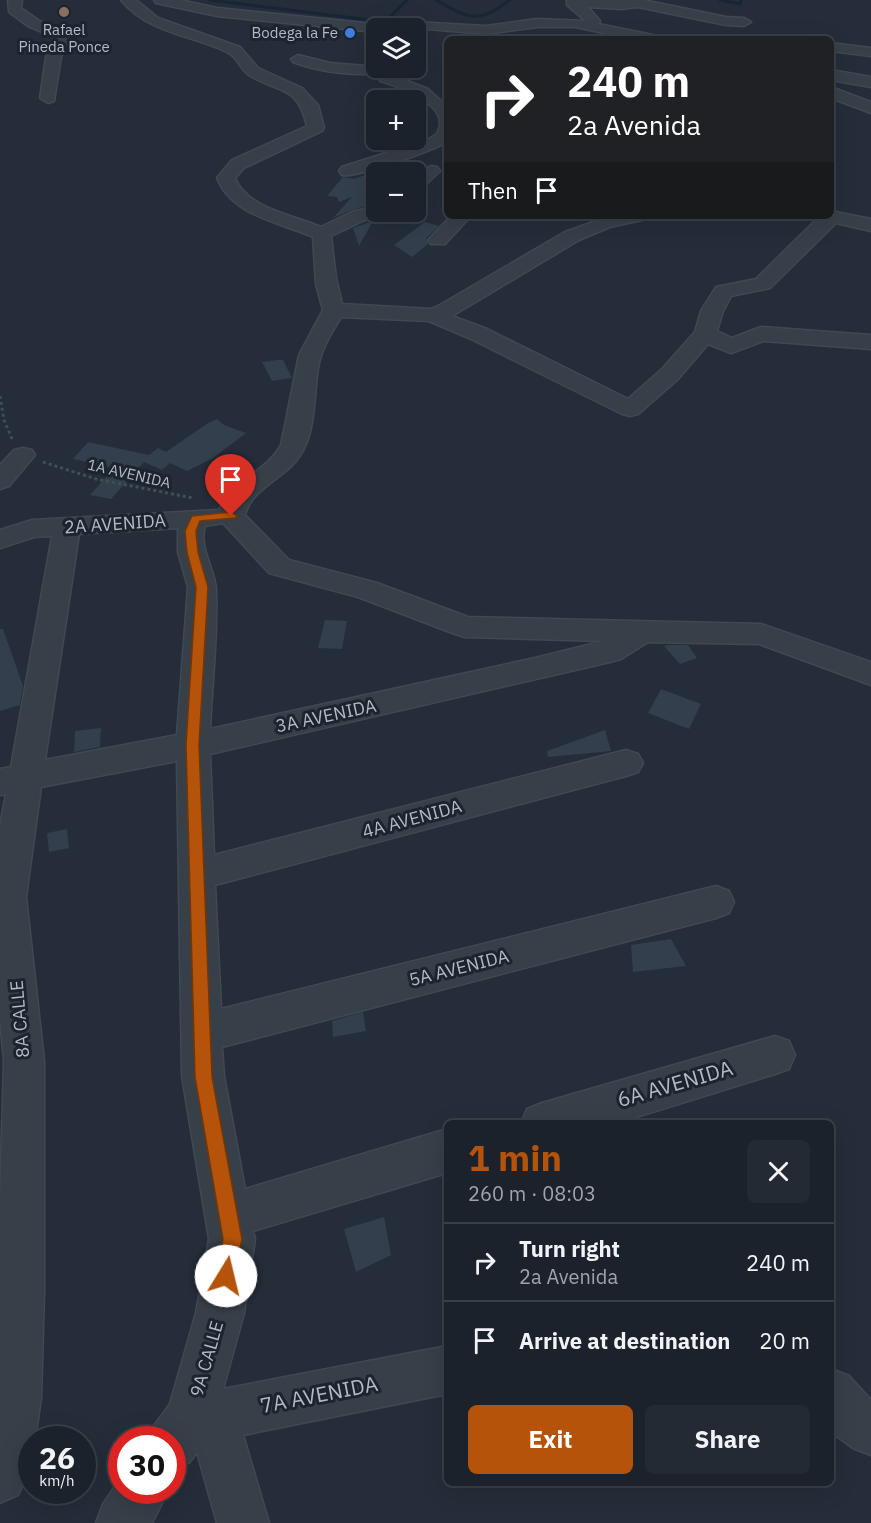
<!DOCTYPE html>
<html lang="en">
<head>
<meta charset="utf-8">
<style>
  body { margin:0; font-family:"IBM Plex Sans",sans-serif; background:#242a33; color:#f1f3f6; height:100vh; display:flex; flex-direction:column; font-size:22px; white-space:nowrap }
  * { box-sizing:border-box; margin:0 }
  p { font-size:20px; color:#a0a4a9 }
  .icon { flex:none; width:33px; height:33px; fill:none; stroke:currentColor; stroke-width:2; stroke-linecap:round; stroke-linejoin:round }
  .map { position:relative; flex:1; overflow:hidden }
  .details { position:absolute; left:444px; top:1120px; width:390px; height:366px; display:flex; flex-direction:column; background:#1b222b; border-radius:9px; box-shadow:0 6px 24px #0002,0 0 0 2px #393f47 }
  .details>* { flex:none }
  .hud { position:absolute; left:444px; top:36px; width:390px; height:183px; border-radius:9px; box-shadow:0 6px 24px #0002,0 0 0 2px #393f47; background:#202124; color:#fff; overflow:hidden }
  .tools { position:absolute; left:366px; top:18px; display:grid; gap:12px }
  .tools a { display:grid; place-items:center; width:60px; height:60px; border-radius:9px; background:#1b222b; box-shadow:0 6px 24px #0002,0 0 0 2px #393f47; font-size:30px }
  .speed { position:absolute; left:18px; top:1426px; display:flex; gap:12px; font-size:30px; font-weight:700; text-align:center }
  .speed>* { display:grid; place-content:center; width:78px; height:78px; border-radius:50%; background:#1b222b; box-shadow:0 6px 24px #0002,0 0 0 2px #393f47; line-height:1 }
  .speed small { font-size:15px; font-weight:400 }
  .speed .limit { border:9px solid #d22; background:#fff; color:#111 }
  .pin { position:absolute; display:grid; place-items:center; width:51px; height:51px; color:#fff; margin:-62px -26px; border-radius:50% 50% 50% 0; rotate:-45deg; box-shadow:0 0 6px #0007 }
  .pin .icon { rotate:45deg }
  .me { position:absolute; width:66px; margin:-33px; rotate:9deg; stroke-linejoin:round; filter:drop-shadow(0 0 4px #0008) }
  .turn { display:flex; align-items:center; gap:21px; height:126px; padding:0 24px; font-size:27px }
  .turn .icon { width:78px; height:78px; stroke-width:2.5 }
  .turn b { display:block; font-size:42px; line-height:51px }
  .then { display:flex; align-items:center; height:57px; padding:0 24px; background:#0003; gap:12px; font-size:22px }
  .round { display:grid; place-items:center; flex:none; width:63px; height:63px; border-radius:9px; background:#242a33 }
  .head { display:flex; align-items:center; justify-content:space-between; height:102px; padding:0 24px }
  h1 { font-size:36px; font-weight:700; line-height:45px; color:#b45309 }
  .button { display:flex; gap:12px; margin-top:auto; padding:12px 24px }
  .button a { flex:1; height:69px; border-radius:9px; background:#b45309; color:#fff; font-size:24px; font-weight:700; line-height:69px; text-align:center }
  .button a+a { background:#242a33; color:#f1f3f6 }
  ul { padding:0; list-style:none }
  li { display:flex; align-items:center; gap:18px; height:78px; padding:0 24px; border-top:2px solid #393f47 }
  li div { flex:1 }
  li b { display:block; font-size:22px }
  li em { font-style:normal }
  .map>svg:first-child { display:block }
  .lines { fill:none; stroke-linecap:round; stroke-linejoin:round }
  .stream { stroke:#182536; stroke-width:3 }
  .building { fill:#333f4d }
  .minor-casing { stroke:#404852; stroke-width:3 }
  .path { stroke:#3e5152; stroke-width:3; stroke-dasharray:3 3; stroke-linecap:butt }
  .minor { fill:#373f49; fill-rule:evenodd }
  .route { fill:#b45309; stroke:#753606; stroke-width:1.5 }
  .education-dot { fill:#8d6e63; stroke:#1c242e; stroke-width:2 }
  .shop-dot { fill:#3f7fe0; stroke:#1c242e; stroke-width:2 }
  .labels { text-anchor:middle; stroke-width:6; stroke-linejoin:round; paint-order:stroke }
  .far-poi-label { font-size:15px; fill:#b2bac5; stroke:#1c242e }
  .far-street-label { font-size:15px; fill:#b2bac5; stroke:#1c242e }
  .street-label { font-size:18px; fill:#b2bac5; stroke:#1c242e }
  .near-street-label { font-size:21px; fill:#b2bac5; stroke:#1c242e }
</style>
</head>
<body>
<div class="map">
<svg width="871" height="1523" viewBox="0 0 871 1523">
  <rect width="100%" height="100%" fill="#242d39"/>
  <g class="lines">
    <g class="stream">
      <polyline points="210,0 377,21 389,18 407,0"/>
      <path d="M436 0C469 19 478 24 510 0"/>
      <polyline points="720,0 740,4 741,0"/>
    </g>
  </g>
  <g class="building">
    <polygon points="408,160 401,172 376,172 376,205 354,209 333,218 352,197 339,202 337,197 327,196 343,177 354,179"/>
    <polygon points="373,221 359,246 353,228"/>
    <polygon points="425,222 439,226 426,238 428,244 412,257 394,245"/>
    <polygon points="277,360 283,360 292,378 272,381 262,362"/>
    <polygon points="217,419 224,425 246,433 213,458 187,471 170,463 162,470 144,462 111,499 90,495 114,468 73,459 88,442 149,455 158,448 166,452 208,423"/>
    <polygon points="325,620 347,621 342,649 318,648"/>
    <polygon points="0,629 3,629 23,686 20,705 0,711"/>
    <polygon points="668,645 688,645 697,658 680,664 664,646"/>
    <polygon points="661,689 701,704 689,729 648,713"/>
    <polygon points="101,728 100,747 74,752 75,731"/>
    <polygon points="605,730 611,751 548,757 547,751"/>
    <polygon points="67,829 69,848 49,852 47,833"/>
    <polygon points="671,939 686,966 633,972 631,945"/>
    <polygon points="363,1012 366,1031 333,1037 332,1021"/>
    <polygon points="384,1217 391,1255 356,1272 344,1229"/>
  </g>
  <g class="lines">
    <defs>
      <g id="minor">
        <polygon points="8,0 22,0 21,8 38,20 69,35 61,57 54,101 48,103 40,98 46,57 54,37 28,26 9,12"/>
        <path d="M121 0H136L158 18 240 47 258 68 302 88 318 105 324 128 322 131 244 168 235 178C248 209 293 215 321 227L354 211 376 207V212H394L392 216 365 220 331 236 336 278 342 304 431 309 440 305 565 232 610 216H644L642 220 610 227 579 240 452 316 487 329 628 399 662 369 695 332 701 311 716 287 756 279 820 216H831V211L871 219V231L836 223 770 288 731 296 723 311 717 331 732 338 761 327 871 335V349L764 341 731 353 708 344 678 379 638 414 630 416 622 414 471 339 429 321 341 317C332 332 323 346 319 363 313 392 317 428 301 454 287 478 252 487 245 515L289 560 377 583 468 617 761 624 871 662V685L759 644 648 642 621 659 610 662 210 754 214 855 626 750 638 754 643 763 638 772 626 776 215 885 221 1009 716 886 729 891 734 902 729 913 716 918 222 1047 224 1076 245 1189 447 1129V1173L253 1231 255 1239 244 1313 223 1389 447 1346V1394L243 1435 269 1523H217L197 1452 190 1462 172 1469V1440H148L154 1426 170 1404 196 1313 209 1239 182 1076 177 761 41 787 26 897 44 1061V1294L41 1398 35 1440H32C32 1462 27 1475 18 1495L0 1503V1199L4 1061 0 1019V826L6 794 0 795V769L11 767 52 536 34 537 0 548V530L32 520 219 510C231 480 267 472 281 445L299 355 323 310 316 284 313 237C279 222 232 216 217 178L232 160 307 126C297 84 280 94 249 75 240 69 237 56 227 52 191 35 148 33 121 0ZM223 523 269 573 358 597 455 634 465 637 604 641 535 658 210 729C212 683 218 635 216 589 215 569 198 547 205 526ZM178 528V552L188 587 177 735 45 760 79 534Z"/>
        <polygon points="154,0 180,0 217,8 365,23 397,21 486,26 537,19 586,21 567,5 567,0 643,0 726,17 744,18 751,22 744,26 726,25 638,7 621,9 588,7 600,21 598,24 658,36 660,39 632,39 575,27 537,27 486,34 416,28 376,28 376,30 365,31 217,16 156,3"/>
        <polygon points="831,43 871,48 871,56 831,51"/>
        <path d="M298 55 330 63 390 68 392 75 428 89 447 106V142C432 151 356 178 342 175L339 171 342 167 429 139 437 134C438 130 440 128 440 124 440 100 398 87 380 81L377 74C348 75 320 72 293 62L291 59Z"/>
        <polygon points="831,70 871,77 871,87 831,80"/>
        <polygon points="831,87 871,102 871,113 831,98"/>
        <polygon points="431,166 437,167 440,171 422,188 416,189 416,174"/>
        <polygon points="451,216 471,216 445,244 431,244 428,240"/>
        <polygon points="23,448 32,450 35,455 9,486 0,489 0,465 14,450"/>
        <polygon points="775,1036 789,1041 795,1055 789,1069 775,1074 614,1124 521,1124 527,1109 542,1103"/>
        <polygon points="831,1369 849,1376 871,1400 871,1455 853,1448 831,1432"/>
        <polygon points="122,1476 122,1491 168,1491 152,1523 96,1523 103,1504"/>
      </g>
    </defs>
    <use href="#minor" class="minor-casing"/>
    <g class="path">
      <polyline points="0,396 4,420 12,439"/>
      <polyline points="43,462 96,479 193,498"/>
    </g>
    <use href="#minor" class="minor"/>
  </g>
  <polygon class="route" points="231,512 237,516 235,518 200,521 196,531 198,552 208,587 199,745 212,1077 242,1239 233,1283 226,1286 219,1283 216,1276 223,1239 195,1077 186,745 196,587 187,552 185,531 192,516"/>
  <circle class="education-dot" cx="64" cy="12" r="6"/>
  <circle class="shop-dot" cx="350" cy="33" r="6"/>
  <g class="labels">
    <g class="far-poi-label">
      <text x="64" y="35">Rafael<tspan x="64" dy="17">Pineda Ponce</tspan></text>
      <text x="338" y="38" text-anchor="end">Bodega la Fe</text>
    </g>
    <g class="far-street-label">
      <text transform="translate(129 474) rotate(13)" y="5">1A AVENIDA</text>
    </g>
    <g class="street-label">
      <text transform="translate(115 524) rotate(-4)" y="6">2A AVENIDA</text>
      <text transform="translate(326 716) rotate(-12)" y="6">3A AVENIDA</text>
      <text transform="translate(412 819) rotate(-15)" y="6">4A AVENIDA</text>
      <text transform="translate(459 968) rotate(-14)" y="6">5A AVENIDA</text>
      <text transform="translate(20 1019) rotate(-95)" y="6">8A CALLE</text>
      <text transform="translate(207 1359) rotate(-74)" y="6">9A CALLE</text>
    </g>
    <g class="near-street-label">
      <text transform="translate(675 1084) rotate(-16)" y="7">6A AVENIDA</text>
      <text transform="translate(319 1395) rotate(-11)" y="7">7A AVENIDA</text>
    </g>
  </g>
</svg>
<div class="tools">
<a><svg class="icon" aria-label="layers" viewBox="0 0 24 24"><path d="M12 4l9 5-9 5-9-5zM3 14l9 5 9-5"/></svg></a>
<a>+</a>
<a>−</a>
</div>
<div class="speed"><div>26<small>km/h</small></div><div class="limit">30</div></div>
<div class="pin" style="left:231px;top:516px;background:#d93025"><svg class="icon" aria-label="arrive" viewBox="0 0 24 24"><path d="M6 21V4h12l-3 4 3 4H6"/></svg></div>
<svg class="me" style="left:226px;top:1276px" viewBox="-20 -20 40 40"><circle r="19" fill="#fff"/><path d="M0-13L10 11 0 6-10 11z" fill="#b45309"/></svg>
<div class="hud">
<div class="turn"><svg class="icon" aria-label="right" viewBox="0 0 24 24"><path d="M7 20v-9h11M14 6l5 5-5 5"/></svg><div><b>240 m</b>2a Avenida</div></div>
<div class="then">Then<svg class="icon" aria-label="arrive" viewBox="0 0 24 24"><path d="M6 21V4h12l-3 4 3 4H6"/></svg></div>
</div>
<section class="details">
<div class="head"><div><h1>1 min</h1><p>260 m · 08:03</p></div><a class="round"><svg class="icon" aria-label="close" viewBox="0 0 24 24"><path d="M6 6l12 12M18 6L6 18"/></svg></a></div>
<ul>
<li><svg class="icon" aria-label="right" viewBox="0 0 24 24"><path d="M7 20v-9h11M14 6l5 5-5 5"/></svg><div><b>Turn right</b><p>2a Avenida</p></div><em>240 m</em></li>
<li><svg class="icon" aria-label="arrive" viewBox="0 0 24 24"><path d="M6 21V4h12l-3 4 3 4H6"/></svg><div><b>Arrive at destination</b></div><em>20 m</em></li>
</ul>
<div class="button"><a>Exit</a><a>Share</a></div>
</section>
</div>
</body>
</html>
